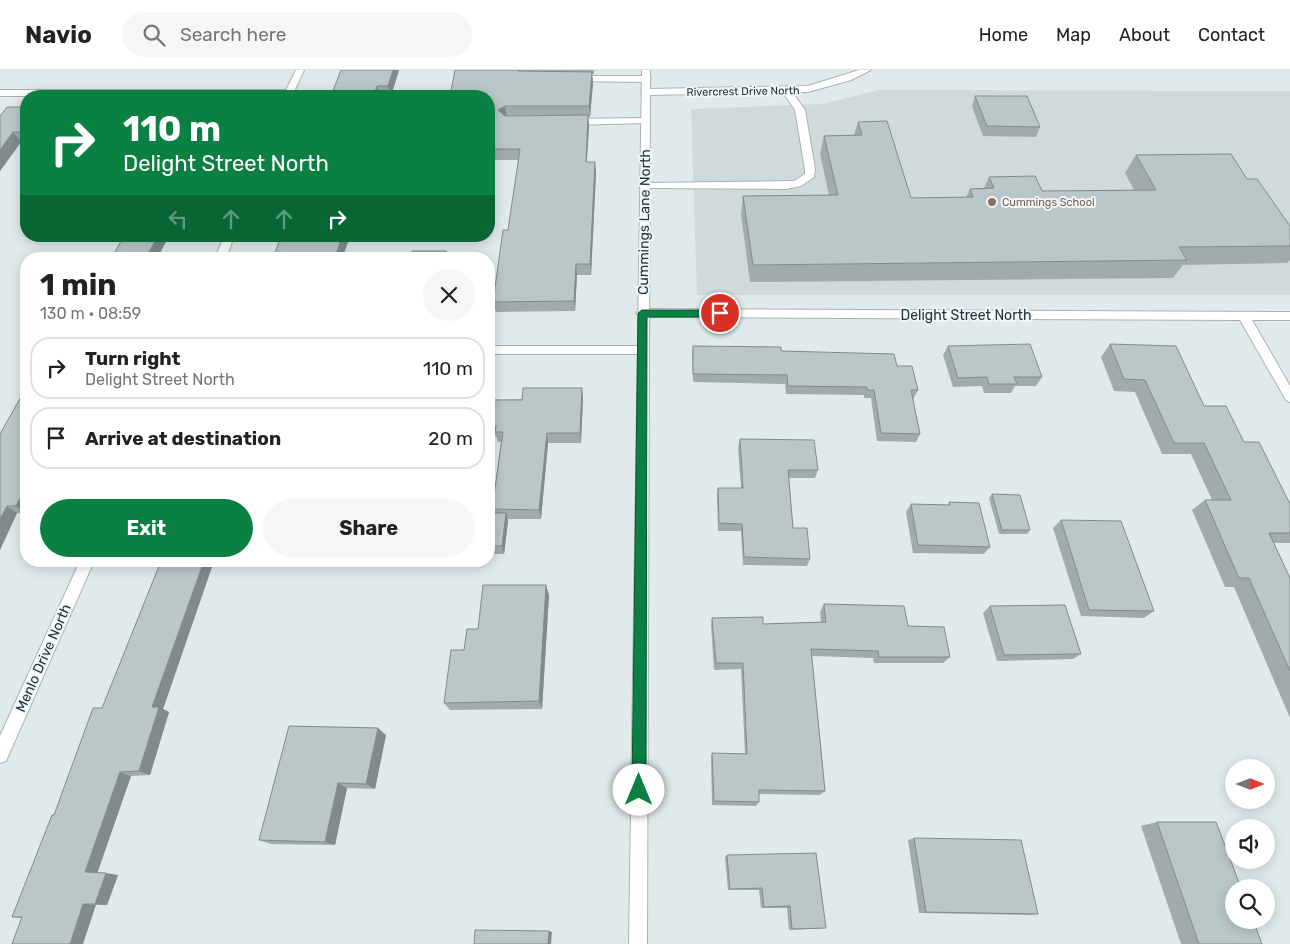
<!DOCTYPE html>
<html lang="en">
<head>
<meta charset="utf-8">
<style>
  body { margin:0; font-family:Rubik,sans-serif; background:#f6f6f6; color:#222; height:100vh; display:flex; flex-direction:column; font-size:19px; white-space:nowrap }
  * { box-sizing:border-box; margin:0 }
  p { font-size:16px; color:#767676 }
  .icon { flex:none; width:28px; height:28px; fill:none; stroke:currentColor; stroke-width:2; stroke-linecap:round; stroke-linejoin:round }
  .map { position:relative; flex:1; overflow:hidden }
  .drawer { position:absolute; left:20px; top:182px; width:475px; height:315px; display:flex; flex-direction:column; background:#fff; border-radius:20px; box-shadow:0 2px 12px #0003 }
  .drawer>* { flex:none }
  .banner { position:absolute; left:20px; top:20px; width:475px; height:152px; border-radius:20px; box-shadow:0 2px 12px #0003; background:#0b8043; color:#fff; overflow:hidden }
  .needle { width:32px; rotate:90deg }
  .tools { position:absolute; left:1225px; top:689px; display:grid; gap:10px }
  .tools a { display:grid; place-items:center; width:50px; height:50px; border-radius:50%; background:#fff; box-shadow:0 2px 12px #0003; font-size:25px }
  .pin { position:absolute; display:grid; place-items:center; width:42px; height:42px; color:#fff; margin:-21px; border:2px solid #fff; border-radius:50%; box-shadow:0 1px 5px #0007 }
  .me { position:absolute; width:55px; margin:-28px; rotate:0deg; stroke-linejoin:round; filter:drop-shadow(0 0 4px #0008) }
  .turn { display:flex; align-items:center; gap:18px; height:105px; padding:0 20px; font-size:22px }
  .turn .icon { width:65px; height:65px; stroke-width:2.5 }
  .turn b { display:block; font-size:35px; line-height:42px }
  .lanes { display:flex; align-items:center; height:48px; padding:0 20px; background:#0003; justify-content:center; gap:25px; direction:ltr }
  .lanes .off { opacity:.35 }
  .round { display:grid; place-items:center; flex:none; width:52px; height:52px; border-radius:26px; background:#f6f6f6 }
  .overview { display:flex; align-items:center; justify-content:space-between; height:85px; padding:0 20px }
  h1 { font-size:30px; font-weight:700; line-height:38px }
  .button { display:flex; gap:10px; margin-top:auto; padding:10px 20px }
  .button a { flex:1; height:58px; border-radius:30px; background:#0b8043; color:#fff; font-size:20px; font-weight:700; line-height:58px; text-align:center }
  .button a+a { background:#f6f6f6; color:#222 }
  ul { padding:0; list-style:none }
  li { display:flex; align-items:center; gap:15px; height:62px; margin:0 10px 8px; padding:0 10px; border:2px solid #e0e0e0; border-radius:20px }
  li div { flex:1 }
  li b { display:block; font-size:19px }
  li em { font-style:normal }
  header { display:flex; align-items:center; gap:30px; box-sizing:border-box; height:70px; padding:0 25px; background:#fff; border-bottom:1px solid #e0e0e0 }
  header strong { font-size:24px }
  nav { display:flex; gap:28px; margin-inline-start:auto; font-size:18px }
  .search { width:350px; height:45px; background:#f6f6f6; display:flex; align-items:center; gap:12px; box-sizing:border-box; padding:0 18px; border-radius:28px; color:#767676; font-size:19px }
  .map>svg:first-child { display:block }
  .built { fill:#cfdadb }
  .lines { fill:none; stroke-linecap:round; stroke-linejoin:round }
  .service-casing { stroke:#a8b3b6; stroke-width:2 }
  .minor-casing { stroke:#a8b3b6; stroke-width:2 }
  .tertiary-casing { stroke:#a8b3b6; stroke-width:2 }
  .service { fill:#fff; fill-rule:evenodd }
  .minor { fill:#fff; fill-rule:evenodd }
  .tertiary { fill:#fff; fill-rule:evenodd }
  .wall { fill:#a0abac }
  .shaded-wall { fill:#828b8c }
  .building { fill:#bac7c8; stroke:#828b8c }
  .route { fill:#0b8043; stroke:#07532c }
  .education-dot { fill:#8d6e63; stroke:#f1f7f8; stroke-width:2 }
  .labels { text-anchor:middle; stroke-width:4; stroke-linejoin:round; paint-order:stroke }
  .far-street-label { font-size:11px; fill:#22343b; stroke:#f1f7f8 }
  .far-education-label { font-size:11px; fill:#785e54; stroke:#f1f7f8; text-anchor:start }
  .street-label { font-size:14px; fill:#22343b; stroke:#f1f7f8 }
</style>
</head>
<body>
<header>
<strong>Navio</strong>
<div class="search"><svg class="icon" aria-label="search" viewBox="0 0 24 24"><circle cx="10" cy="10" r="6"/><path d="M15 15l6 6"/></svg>Search here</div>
<nav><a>Home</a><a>Map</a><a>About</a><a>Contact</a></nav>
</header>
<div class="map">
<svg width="1290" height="874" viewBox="0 0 1290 874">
  <rect width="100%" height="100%" fill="#e1eaeb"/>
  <polygon class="built" points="878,20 1290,21 1290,225 697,225 691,39 822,34"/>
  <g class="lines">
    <defs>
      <g id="service">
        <polygon points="574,6 646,6 651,9 646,12 571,11 569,9"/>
        <polygon points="787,18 790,19 805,40 815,99 814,107 801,116 786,119 640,118 640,114 644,113 794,111 805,104 805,99 795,40 782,21"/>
      </g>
      <g id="minor">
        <polygon points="296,0 304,0 292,26 0,26 0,20 286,20"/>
        <polygon points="859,0 871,0 851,10 808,22 646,25 641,22 646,19 808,16"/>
        <polygon points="645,48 650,51 648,53 571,55 566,52 571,49"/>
        <polygon points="224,166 234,166 226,189 215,189"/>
        <polygon points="642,239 1290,242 1290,250 1252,250 1290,316 1290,332 1286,330 1240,250 642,247 636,243"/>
        <polygon points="489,276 642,276 648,280 642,284 489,284"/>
        <polygon points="80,491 94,491 6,691 0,693 0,666"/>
      </g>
      <polygon id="tertiary" points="642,0 650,0 647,874 629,874"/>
    </defs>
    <use href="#service" class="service-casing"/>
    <use href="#minor" class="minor-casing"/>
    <use href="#tertiary" class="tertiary-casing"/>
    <use href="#service" class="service"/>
    <use href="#minor" class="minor"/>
    <use href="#tertiary" class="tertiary"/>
  </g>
  <g class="wall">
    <polygon points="399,0 391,26 331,26"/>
    <polygon points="455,0 594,0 594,4 592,4 593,13 590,47 588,47 589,56 587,92 595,92 596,103 591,205 577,205 575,241 496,242 493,232 508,160 519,90 489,90 489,26"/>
    <polygon points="975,26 1040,57 1036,67 983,66 972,36"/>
    <polygon points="7,37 26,37 26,72 21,72 0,101"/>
    <polygon points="858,52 911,128 966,127 970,119 984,118 989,107 1042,121 1134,120 1125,103 1136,85 1247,109 1290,156 1290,190 1287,193 1183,195 1173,208 750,212 741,144 743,126 829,125 820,84 824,66 854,65"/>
    <polygon points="281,166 350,166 342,189 273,189"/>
    <polygon points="1110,274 1204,336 1244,372 1290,434 1290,473 1274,473 1290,508 1290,648 1234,517 1225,517 1192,440 1205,430 1212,430 1191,384 1162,384 1135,322 1114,321 1101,287"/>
    <polygon points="693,276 781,281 897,296 918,320 913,329 920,364 916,372 877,371 871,328 864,328 864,325 786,324 785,314 693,312 692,284"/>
    <polygon points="948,276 1042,307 1036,316 1015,316 1011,323 984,323 982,316 953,317 943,285"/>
    <polygon points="26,318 26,443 17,443 0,480 0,364"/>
    <polygon points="583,328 581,373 548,373 541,449 508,449 508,451 504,484 489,484 489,443 493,443 492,439 501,372 498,372 496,366 489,366 489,330"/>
    <polygon points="740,369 818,400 815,408 789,408 793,458 810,489 807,496 743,495 741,461 718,461 717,426 718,418 741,418 738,377"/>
    <polygon points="992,424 1030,460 1027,464 999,464 989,428"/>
    <polygon points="949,432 990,477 984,484 913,483 906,442 911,434 948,435"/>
    <polygon points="1061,450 1154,541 1144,548 1081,546 1053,458"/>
    <polygon points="161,491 214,491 163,639 169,642 150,705 131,706 97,803 118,805 107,835 96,835 21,848 12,847 54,745 102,638"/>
    <polygon points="549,525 542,639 450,640 444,633 464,580 478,559"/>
    <polygon points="824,534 908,556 950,587 943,593 874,593 873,588 812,586 825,721 820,725 759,724 759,732 756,736 712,735 711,688 712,683 745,684 741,599 714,600 711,555 712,548 763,554 821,552 820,542"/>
    <polygon points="990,536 1081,584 1073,589 997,591 983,543"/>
    <polygon points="386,665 375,719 347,718 335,775 271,774 259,770"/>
    <polygon points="1157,752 1262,874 1181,874 1141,756"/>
    <polygon points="914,768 1038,844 1029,845 919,843 908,770"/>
    <polygon points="727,785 826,858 789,860 787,838 761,838 759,820 728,820 725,787"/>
  </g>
  <g class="shaded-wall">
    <polygon points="393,0 399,0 391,26 388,16"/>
    <polygon points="592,2 593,13 590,47 589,36"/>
    <polygon points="377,16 380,26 374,26"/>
    <polygon points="505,36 507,47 498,40"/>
    <polygon points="588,45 589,56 586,103 586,92"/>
    <polygon points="26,56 26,68 22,62"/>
    <polygon points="13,62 21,72 0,101 0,80"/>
    <polygon points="595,92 596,103 591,205 590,194"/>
    <polygon points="158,166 169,166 157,189 145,189"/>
    <polygon points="342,166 350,166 342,189 336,189 335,188"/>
    <polygon points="446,181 449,189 445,189"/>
    <polygon points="576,194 577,205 575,241 574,231"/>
    <polygon points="582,318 583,328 581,373 580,363"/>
    <polygon points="547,363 548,373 541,449 539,440"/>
    <polygon points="26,417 26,443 16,436"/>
    <polygon points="7,436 17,443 0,480 0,449"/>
    <polygon points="506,443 508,451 504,484 502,476"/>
    <polygon points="204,491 214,491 163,639 169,642 150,705 139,701 152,637"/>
    <polygon points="546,515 549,525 542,639 539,631"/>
    <polygon points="378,658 386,665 375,719 366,714"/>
    <polygon points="120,702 131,706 97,804 85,802"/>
    <polygon points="338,713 347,718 335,775 325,772"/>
    <polygon points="106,803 118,805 107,835 95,834"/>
    <polygon points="83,834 96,835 83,874 70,874"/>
    <polygon points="549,861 552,862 551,874 548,874"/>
  </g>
  <g class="building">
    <polygon points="341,0 393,0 388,16 377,16 374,26 331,26"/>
    <polygon points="455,0 518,0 518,1 592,2 589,36 505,36 498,40 505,46 588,45 586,92 595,92 590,194 576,194 574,231 493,232 503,160 508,160 520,79 489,79 489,26 450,26"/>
    <polygon points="975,26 1027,26 1040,57 987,56"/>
    <polygon points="7,37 26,37 26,56 22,62 13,62 0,80 0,46"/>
    <polygon points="887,51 911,128 973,127 970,119 994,118 989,107 1035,106 1042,121 1156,120 1136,85 1231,84 1247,109 1257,109 1290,156 1290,176 1179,177 1187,190 753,195 743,126 838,125 824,66 862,65 858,52"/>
    <polygon points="124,166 158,166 145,189 111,189"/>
    <polygon points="281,166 342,166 335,188 320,188 319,189 273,189"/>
    <polygon points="412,181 446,181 445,189 410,189"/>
    <polygon points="1030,274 1042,307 1014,307 1017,314 989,314 987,307 958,308 948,276"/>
    <polygon points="1110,274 1176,276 1204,336 1226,336 1244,372 1259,372 1290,434 1290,463 1269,463 1290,508 1290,601 1249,508 1239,508 1205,430 1231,430 1204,373 1174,373 1145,310 1124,309"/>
    <polygon points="693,276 781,277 781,281 894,284 897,296 912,296 918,320 911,320 920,364 881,363 874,320 867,320 867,317 788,316 787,305 693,304"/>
    <polygon points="26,318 26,417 16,436 7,436 0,449 0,364"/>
    <polygon points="523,318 582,318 580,363 547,363 539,440 492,439 503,362 495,362 496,356 489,356 489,330 522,330"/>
    <polygon points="740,369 814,370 818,400 788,400 793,458 807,458 810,489 744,487 742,454 719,453 718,418 743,418"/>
    <polygon points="992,424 1020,425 1030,460 1002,460"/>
    <polygon points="949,432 979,433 990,477 918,475 911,434 950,435"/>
    <polygon points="489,443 506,443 502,476 489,476"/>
    <polygon points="1061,450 1121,451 1154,541 1089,540"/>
    <polygon points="161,491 204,491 152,637 159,637 139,701 120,702 85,802 106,803 95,834 83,834 70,874 12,874 22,847 12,847 52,745 54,745 93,638 102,638"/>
    <polygon points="483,515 546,515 539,631 444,633 451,580 464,580 467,559 478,559"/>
    <polygon points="824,534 904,536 908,556 944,557 950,587 879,587 878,581 811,579 825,721 759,720 759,732 714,731 712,683 747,684 743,593 716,593 712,548 763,547 763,554 826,552"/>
    <polygon points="1065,535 1081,584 1004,585 990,536"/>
    <polygon points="289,656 378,658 366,714 338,713 325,772 259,770"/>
    <polygon points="1157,752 1216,752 1241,818 1234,818 1234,850 1253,850 1262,874 1199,874"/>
    <polygon points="914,768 1021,770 1038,844 926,842"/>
    <polygon points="816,783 826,858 792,859 790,836 764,837 762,818 730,819 727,785"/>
    <polygon points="475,860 549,861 548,874 474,874"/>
  </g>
  <polygon class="route" points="642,240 720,240 725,243 720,247 647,247 646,720 644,724 639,726 634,724 632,720 638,243"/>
  <circle class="education-dot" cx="992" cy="132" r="5"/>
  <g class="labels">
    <g class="far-street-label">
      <text transform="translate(743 21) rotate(-1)" y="4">Rivercrest Drive North</text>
    </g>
    <g class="far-education-label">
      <text x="1002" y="136">Cummings School</text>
    </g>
    <g class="street-label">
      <text transform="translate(644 152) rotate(-89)" y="5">Cummings Lane North</text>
      <text x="966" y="250">Delight Street North</text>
      <text transform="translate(43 588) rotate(-66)" y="5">Menlo Drive North</text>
    </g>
  </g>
</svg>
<div class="tools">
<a><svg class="needle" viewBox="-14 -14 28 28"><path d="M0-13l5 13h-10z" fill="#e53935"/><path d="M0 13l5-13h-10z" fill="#767676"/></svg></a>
<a><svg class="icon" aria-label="sound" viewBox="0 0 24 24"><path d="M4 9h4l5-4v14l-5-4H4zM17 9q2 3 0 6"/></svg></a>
<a><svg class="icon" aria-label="search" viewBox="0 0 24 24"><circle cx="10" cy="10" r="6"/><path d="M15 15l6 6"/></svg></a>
</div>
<div class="pin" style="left:720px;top:243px;background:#d93025"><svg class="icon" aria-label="arrive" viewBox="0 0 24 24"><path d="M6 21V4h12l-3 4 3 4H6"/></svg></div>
<svg class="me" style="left:639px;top:720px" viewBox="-20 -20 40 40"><circle r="19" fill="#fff"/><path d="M0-13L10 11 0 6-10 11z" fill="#0b8043"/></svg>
<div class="banner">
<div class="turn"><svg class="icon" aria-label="right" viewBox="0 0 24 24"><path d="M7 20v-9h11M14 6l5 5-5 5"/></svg><div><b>110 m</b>Delight Street North</div></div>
<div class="lanes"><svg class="icon off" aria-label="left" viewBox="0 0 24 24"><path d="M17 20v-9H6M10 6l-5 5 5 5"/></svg><svg class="icon off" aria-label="ahead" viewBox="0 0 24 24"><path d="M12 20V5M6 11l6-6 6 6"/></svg><svg class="icon off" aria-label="ahead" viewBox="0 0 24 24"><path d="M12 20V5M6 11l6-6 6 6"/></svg><svg class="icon" aria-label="right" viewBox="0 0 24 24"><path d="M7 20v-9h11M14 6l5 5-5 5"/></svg></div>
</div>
<section class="drawer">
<div class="overview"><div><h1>1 min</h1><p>130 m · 08:59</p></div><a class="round"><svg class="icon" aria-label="close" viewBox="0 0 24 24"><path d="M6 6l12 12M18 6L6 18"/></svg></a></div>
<ul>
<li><svg class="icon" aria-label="right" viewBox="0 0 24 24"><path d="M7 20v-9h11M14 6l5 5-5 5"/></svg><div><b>Turn right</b><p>Delight Street North</p></div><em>110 m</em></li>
<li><svg class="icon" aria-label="arrive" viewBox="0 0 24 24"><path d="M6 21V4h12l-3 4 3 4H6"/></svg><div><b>Arrive at destination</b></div><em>20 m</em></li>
</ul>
<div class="button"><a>Exit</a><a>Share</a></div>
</section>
</div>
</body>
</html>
